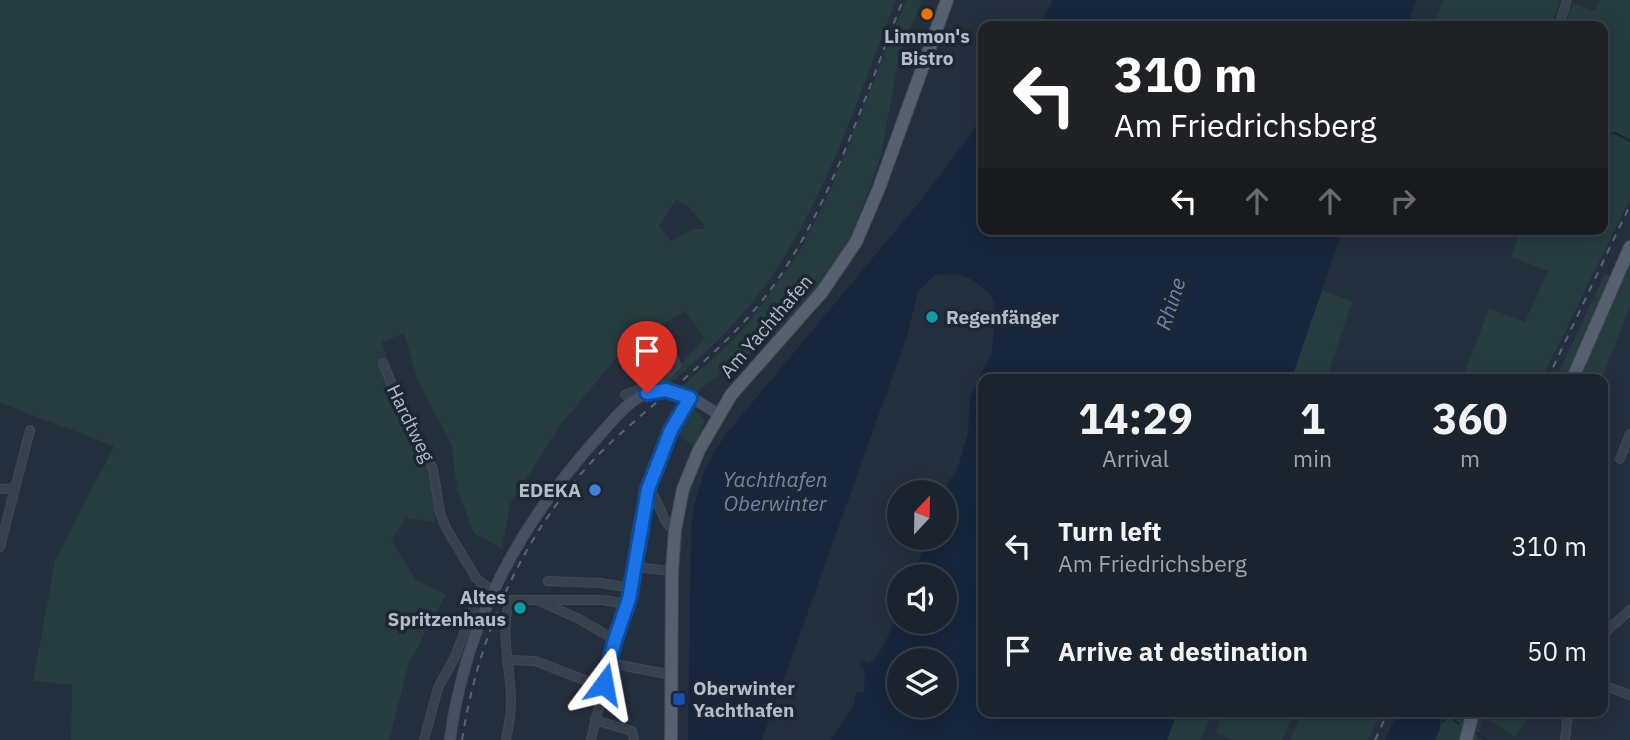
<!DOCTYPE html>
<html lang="en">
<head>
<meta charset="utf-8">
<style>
  body { margin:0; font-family:"IBM Plex Sans",sans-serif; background:#242b36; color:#f1f3f6; height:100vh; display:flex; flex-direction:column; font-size:26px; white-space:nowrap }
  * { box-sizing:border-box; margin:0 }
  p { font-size:23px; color:#a0a4aa }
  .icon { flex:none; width:38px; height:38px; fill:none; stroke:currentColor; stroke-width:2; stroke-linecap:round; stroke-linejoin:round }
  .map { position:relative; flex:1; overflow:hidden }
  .panel { position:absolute; left:978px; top:374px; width:630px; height:343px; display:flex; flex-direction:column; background:#1b232e; border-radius:14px; box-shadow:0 4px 18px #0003,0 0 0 2px #39404a }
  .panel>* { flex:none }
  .top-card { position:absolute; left:978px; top:21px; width:630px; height:214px; border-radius:14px; box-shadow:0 4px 18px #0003,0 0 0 2px #39404a; background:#202124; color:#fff; overflow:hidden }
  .needle { width:46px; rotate:22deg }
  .controls { position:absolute; left:887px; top:480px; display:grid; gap:14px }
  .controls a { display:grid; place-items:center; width:70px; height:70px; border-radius:50%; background:#1b232e; box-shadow:0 4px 18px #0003,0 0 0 2px #39404a; font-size:35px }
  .pin { position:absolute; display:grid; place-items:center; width:60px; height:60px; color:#fff; margin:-72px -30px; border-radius:50% 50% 50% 0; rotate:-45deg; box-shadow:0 0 7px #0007 }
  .pin .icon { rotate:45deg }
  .me { position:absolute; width:77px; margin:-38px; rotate:13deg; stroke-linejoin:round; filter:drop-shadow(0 0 5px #0008) }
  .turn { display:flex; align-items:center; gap:24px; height:147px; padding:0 21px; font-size:32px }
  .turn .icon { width:91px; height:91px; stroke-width:2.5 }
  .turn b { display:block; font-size:49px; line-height:60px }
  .lanes { display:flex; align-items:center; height:66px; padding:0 21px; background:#0003; justify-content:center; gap:35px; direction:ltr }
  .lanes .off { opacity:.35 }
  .eta { display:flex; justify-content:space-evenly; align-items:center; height:119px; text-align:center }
  .eta b { font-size:42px; font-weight:700; line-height:49px }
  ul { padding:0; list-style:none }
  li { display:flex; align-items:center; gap:21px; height:105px; padding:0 21px }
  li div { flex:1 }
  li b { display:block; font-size:26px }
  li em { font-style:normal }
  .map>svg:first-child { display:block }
  .green { fill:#263c3f; fill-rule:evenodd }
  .water { fill:#17263c; fill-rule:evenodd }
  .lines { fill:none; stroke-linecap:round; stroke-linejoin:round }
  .stream { stroke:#17263c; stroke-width:2 }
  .street-casing { stroke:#414a57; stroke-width:10 }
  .secondary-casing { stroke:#414a57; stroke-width:12 }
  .primary-casing { stroke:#414a57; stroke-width:14 }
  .street { stroke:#38414e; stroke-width:8 }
  .secondary { stroke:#465061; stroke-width:10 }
  .primary { stroke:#56606e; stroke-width:12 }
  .rail { stroke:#5a6575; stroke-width:2; stroke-dasharray:7 7; stroke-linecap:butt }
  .route-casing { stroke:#114b97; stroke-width:18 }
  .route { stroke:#1a73e8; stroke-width:12 }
  .food-dot { fill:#e8710a; stroke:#1d2633; stroke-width:2.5 }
  .culture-dot { fill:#0f9aa8; stroke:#1d2633; stroke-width:2.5 }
  .shop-dot { fill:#3f7fe0; stroke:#1d2633; stroke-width:2.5 }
  .transit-dot { fill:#1a4fb4; stroke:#1d2633; stroke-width:2.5 }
  .labels { text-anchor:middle; stroke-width:7; stroke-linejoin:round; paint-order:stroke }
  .poi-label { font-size:19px; font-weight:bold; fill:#b4bcc9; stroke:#1d2633; text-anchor:start }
  .street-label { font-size:19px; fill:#b4bcc9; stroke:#1d2633 }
  .water-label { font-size:21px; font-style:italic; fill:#6d86a8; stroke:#1d2633 }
</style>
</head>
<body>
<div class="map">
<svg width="1630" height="740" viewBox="0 0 1630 740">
  <rect width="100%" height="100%" fill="#242f3e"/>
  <g class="green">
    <path d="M0 0H896C857 99 825 205 761 291 734 327 701 357 667 386L665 380 705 338 685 311 627 345 562 423 510 504 502 549 474 533 457 489 452 446 417 378 404 333 382 342 398 395 428 449V470L433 490 435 522 407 518 391 540 416 580 446 594 409 663 389 740H71L72 685 33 681 55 561 114 446 0 403ZM676 200 688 206 704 225V229H694L671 241 659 226Z"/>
    <polygon points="906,0 921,0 920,5 900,53 881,154 871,185 850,238 833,267 812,294 771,337 695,393 679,389 727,346 749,322 799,252 829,193"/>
    <polygon points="1443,0 1560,0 1552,26 1434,26"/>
    <polygon points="1599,0 1630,0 1630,199 1541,380 1462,380 1489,308 1525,322 1548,271 1511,257 1521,229 1603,229 1603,26 1565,26 1573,4 1595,11"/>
    <polygon points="1630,263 1630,307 1601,380 1579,380 1603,320"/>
    <polygon points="1605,274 1612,277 1566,380 1555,380"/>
    <polygon points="1322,290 1352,301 1326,380 1291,380"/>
    <polygon points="694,409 705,420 694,447 676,433 686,414"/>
    <polygon points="1177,712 1214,712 1200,740 1167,740"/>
    <polygon points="1223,712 1294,712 1282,740 1233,740 1216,733"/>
    <polygon points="1302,712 1381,712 1368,740 1290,740"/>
    <polygon points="1441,712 1467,712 1461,740 1435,740 1440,728"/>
    <polygon points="1479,712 1531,712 1515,737 1483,716 1477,740 1472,740"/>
  </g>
  <g class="water">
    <polygon points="1053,0 1416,0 1408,26 1039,26"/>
    <path d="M983 118 984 229H1343L1291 380H984V712H1177L1167 740H831L854 704 856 693 864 692 865 670 860 666 861 660 869 663C880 658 895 622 899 609L900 621H945V576H912L930 537H945L944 492 950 480 956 473 968 433 970 397 992 352 995 311 993 299 986 290 971 279 955 274 935 275 918 292 907 336 762 740H688L691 529 694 507 704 472 713 454 726 434 921 200ZM900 660H945V705H900Z"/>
    <polygon points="1398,712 1441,712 1440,728 1435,740 1385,740"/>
  </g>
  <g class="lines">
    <g class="stream">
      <polyline points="1603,134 1615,133 1630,141"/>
      <polyline points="1452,712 1453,719 1459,724"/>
      <polyline points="1442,722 1451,713"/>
      <polyline points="1477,733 1486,740"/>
    </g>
    <defs>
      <g id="street">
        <polyline points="1559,26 1567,0"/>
        <polyline points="383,363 408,424 433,469 440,513 446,528 476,578 493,592"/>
        <path d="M625 395C630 393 636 391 641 388 652 379 659 357 674 359L676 365 659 382 655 390"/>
        <polyline points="1620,459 1630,434"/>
        <polyline points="0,489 15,488"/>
        <path d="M648 489C661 500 661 524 675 530"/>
        <polyline points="0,547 30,430"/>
        <polyline points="635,567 672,571"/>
        <polyline points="548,581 601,583 631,588"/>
        <polyline points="539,600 603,600 627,604"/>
        <polyline points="1603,634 1630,610"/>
        <polyline points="507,660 535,661 587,681"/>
        <polyline points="609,663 672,675"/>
        <polyline points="1603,685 1630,695"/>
        <polyline points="595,720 632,731 634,740"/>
        <polyline points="424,740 438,688 455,657 482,585"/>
        <path d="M506 740C509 725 512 710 511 695 510 668 499 625 511 600H537L579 619 615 640"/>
        <polyline points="591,740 615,640 629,599 648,489 671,430 690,398"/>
        <polyline points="1565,740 1568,712"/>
      </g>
      <path id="secondary" d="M450 740C465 622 520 524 598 437 613 420 631 396 655 390 676 386 701 403 718 414"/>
      <g id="primary">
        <polyline points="1572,380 1630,247"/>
        <polyline points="671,740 672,571 675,530 683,489 699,450 731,395 822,292 856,242 879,188 947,0"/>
        <polyline points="1466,740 1473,712"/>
      </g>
    </defs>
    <use href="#street" class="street-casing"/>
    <use href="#secondary" class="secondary-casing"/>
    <use href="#primary" class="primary-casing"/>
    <use href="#street" class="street"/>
    <use href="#secondary" class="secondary"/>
    <use href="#primary" class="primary"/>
    <g class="rail">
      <polyline points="1547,380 1630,205"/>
      <path d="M462 740C480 625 531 514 619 435 669 390 723 351 765 297 829 214 864 97 903 0"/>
      <polyline points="1375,740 1388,712"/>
    </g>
  </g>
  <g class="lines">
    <defs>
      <polyline id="route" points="604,684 615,640 629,599 648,489 671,430 690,398 666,390 647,393"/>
    </defs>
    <use href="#route" class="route-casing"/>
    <use href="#route" class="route"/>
  </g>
  <circle class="food-dot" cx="927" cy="14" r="7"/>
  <g class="culture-dot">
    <circle cx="932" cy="317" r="7"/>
    <circle cx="520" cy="608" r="7"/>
  </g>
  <circle class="shop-dot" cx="595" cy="490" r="7"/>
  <rect class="transit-dot" x="672" y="692" width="14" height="14" rx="3.5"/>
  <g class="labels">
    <g class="poi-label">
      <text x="927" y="43" text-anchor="middle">Limmon's<tspan x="927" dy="22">Bistro</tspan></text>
      <text x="946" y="324">Regenfänger</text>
      <text x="581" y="497" text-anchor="end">EDEKA</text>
      <text x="506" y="604" text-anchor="end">Altes<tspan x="506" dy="22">Spritzenhaus</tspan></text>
      <text x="693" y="695">Oberwinter<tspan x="693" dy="22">Yachthafen</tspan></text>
    </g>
    <g class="street-label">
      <text transform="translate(766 326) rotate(-49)" y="7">Am Yachthafen</text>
      <text transform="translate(411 423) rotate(64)" y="7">Hardtweg</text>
    </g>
    <g class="water-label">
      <text transform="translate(1171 304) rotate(-72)" y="7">Rhine</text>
      <text x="775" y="487">Yachthafen<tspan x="775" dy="24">Oberwinter</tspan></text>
    </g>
  </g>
</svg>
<div class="controls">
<a><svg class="needle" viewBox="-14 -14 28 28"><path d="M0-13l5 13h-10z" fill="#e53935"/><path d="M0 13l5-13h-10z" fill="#a0a4aa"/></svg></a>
<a><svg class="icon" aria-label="sound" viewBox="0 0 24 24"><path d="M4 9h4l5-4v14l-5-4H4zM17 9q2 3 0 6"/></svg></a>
<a><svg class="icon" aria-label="layers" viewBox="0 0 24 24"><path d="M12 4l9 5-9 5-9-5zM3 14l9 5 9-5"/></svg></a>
</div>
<div class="pin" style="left:647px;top:393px;background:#d93025"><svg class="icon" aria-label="arrive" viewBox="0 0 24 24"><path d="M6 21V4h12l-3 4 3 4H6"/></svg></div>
<svg class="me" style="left:604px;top:684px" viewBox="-20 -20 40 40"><path d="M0-17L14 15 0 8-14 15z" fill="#1a73e8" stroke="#fff" stroke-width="4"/></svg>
<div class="top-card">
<div class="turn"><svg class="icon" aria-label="left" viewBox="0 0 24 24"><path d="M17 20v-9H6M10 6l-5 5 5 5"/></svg><div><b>310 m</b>Am Friedrichsberg</div></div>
<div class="lanes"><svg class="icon" aria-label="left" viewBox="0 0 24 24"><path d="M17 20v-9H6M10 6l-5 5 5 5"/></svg><svg class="icon off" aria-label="ahead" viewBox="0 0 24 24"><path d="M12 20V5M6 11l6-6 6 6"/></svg><svg class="icon off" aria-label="ahead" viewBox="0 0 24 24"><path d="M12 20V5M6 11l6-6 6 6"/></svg><svg class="icon off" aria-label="right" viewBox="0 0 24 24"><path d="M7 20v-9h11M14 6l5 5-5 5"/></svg></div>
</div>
<section class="panel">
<div class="eta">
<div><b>14:29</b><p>Arrival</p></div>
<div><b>1</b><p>min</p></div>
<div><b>360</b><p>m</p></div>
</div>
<ul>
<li><svg class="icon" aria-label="left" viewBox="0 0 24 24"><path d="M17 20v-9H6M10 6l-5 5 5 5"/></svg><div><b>Turn left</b><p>Am Friedrichsberg</p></div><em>310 m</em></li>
<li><svg class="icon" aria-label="arrive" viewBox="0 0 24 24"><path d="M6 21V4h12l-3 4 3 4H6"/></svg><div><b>Arrive at destination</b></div><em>50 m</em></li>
</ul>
</section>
</div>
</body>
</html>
